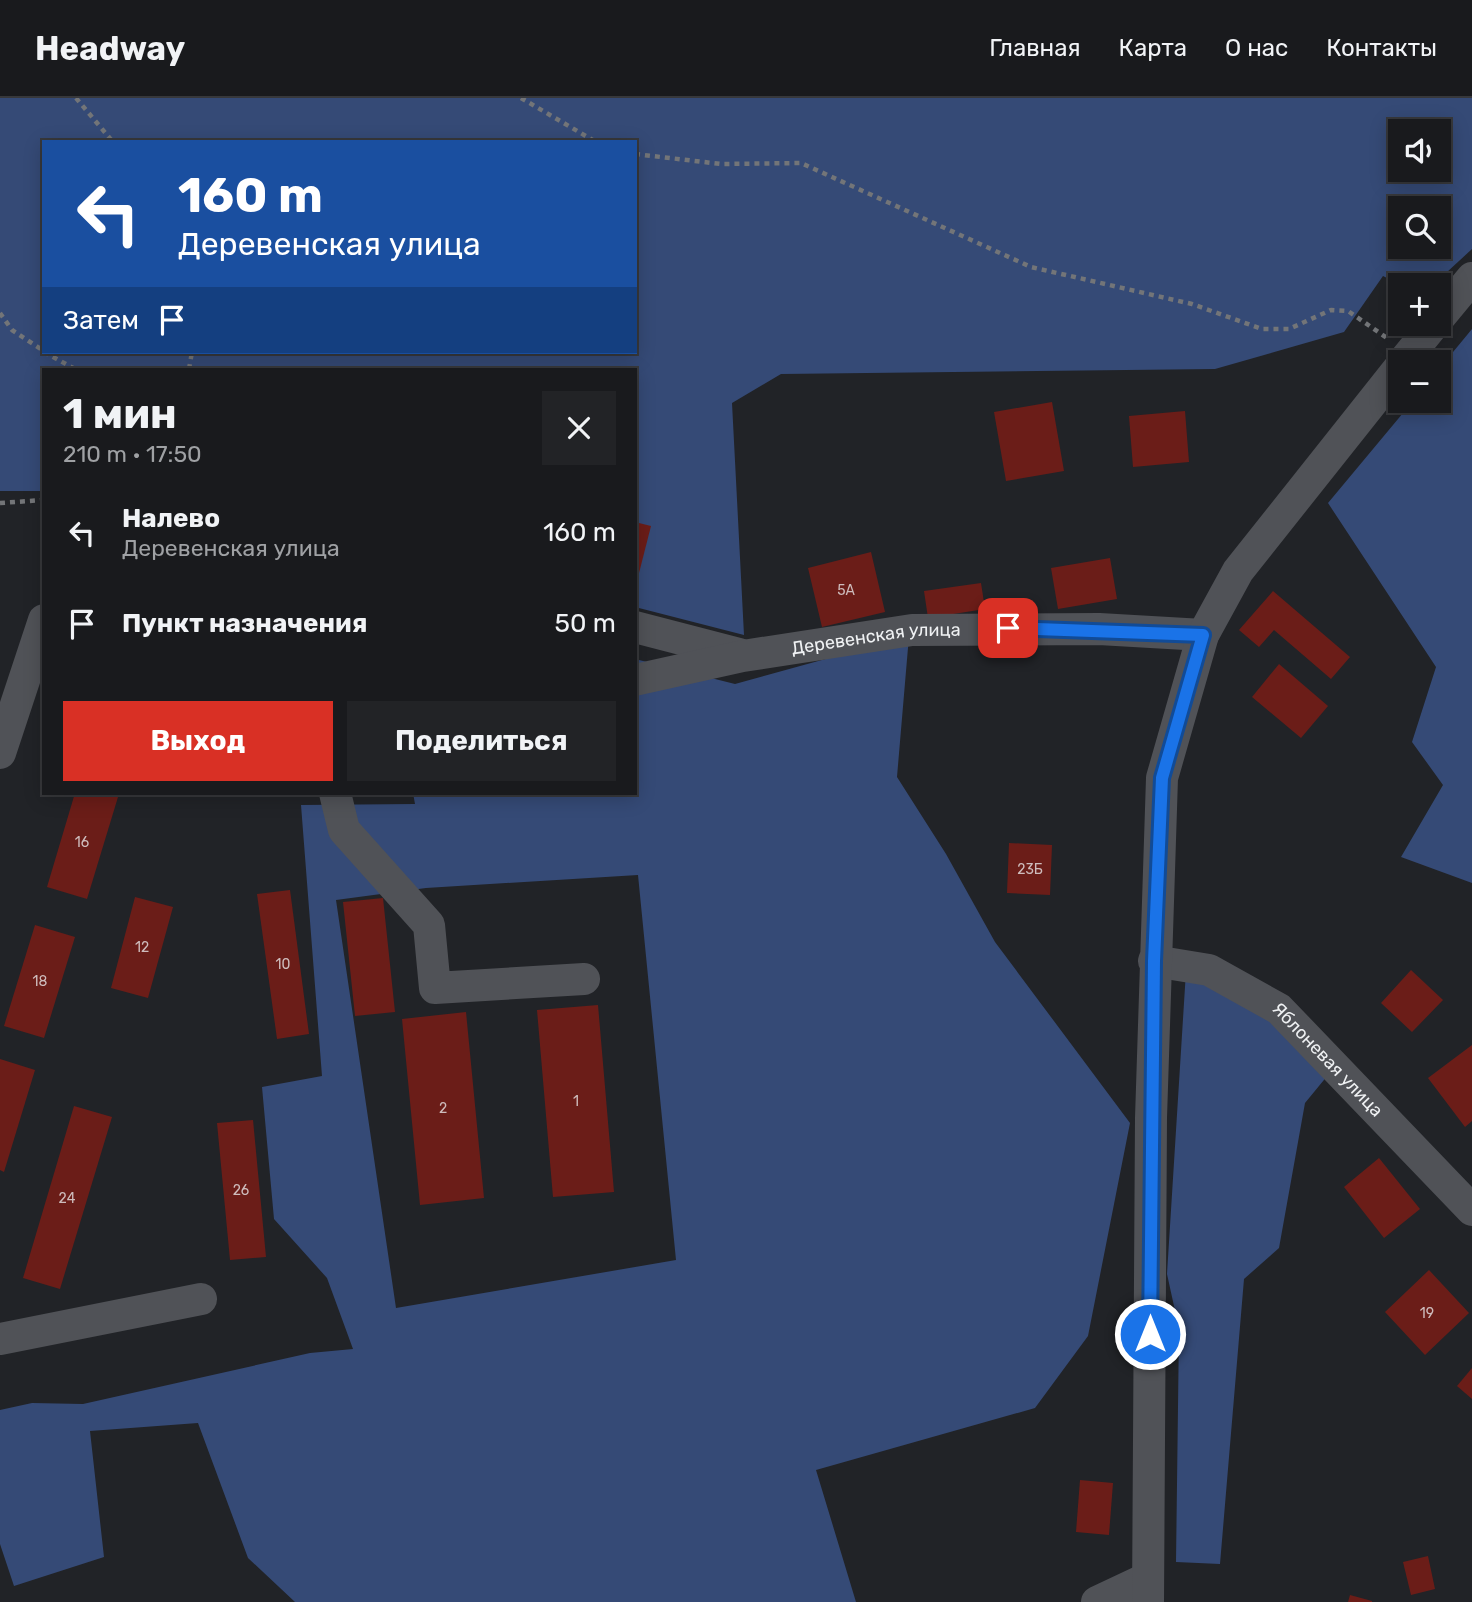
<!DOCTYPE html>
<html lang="ru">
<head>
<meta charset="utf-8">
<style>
  body { margin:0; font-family:Rubik,sans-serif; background:#222326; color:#f1f3f6; height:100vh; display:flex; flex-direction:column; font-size:26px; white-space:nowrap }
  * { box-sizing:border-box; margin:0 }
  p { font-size:23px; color:#9fa1a4 }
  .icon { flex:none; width:38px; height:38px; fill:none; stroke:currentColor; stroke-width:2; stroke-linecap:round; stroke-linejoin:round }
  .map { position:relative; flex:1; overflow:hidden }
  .panel { position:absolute; left:42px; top:270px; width:595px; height:427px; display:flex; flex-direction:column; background:#191a1d; border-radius:0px; box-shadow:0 4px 18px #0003,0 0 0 2px #37383b }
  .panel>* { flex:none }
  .guide { position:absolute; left:42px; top:42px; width:595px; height:214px; border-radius:0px; box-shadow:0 4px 18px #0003,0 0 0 2px #37383b; background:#1a4fa0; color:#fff; overflow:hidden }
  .controls { position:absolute; left:1388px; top:21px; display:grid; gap:14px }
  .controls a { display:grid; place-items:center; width:63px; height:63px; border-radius:0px; background:#191a1d; box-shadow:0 4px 18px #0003,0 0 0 2px #37383b; font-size:35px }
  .pin { position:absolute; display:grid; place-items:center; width:60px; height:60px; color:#fff; margin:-30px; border-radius:14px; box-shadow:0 4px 10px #0006 }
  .me { position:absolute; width:77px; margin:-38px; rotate:0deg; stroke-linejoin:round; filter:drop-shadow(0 0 5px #0008) }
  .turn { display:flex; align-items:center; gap:24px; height:147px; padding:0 21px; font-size:32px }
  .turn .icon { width:91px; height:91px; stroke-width:2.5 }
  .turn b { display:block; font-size:49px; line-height:60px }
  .then { display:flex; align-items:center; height:66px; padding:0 21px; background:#0003; gap:14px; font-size:26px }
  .round { display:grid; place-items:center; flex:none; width:74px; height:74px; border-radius:0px; background:#222326 }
  .summary { display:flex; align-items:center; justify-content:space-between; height:119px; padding:0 21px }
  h1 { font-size:42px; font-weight:700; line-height:52px }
  .cta { display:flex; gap:14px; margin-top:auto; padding:14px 21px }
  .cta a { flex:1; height:80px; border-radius:0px; background:#d93025; color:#fff; font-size:28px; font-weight:700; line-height:80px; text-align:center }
  .cta a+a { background:#222326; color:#f1f3f6 }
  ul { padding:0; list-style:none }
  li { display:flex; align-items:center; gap:21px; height:91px; padding:0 21px }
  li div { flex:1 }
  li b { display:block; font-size:26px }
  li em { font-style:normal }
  header { display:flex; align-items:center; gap:42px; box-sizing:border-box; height:98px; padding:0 35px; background:#191a1d; border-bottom:2px solid #37383b }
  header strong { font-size:33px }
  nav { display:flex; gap:38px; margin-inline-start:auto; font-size:24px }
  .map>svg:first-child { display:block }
  .green { fill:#354a76; fill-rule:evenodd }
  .building { fill:#6b1d18 }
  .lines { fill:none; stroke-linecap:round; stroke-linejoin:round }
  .path { stroke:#737578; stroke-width:4.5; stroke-dasharray:5 5; stroke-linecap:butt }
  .minor { stroke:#505257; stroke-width:32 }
  .route-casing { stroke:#114b97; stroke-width:18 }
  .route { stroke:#1a73e8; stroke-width:12 }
  .labels { text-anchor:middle; stroke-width:7; stroke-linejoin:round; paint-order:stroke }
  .number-label { font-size:14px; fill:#cebcbc }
  .street-label { font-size:18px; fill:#eff1f3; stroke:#181a1e }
</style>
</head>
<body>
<header>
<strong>Headway</strong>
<nav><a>Главная</a><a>Карта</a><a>О нас</a><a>Контакты</a></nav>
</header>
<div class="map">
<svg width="1472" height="1504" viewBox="0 0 1472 1504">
  <rect width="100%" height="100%" fill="#212327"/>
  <g class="green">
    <path d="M0 0H1472V151L1433 187H1401L1383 178 1344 234 1215 271 781 276 732 305 744 537 635 509V271H44V393H0ZM1400 33H1438V72H1400ZM44 44H635V254H44ZM1400 110H1438V149H1400Z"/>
    <polygon points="1472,231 1472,785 1401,759 1443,687 1412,644 1436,569 1328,405 1413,303 1438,303 1439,271"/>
    <path d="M909 538 897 679 946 756 995 844 1130 1025 1088 1238 1035 1310 816 1372 856 1504H295L248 1460 198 1325 90 1333 104 1459 14 1488 0 1446V1312L32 1305 83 1306 310 1255 353 1251 327 1180 274 1121 262 989 322 978 301 707 415 706 413 695H635V561L735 586ZM638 777 676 1162 396 1210 336 802 426 790Z"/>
    <polygon points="1186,873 1273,920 1328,977 1305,1005 1279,1150 1244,1181 1220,1466 1176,1464 1179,1231 1167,1176"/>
  </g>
  <g class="building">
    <polygon points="1052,304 1064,373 1006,383 994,314"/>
    <polygon points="1185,313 1189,364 1133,369 1129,318"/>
    <polygon points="635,424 651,428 638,479 635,478"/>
    <polygon points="871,454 885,514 822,529 808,470"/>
    <polygon points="1110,460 1117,501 1058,511 1051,470"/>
    <polygon points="981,485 985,511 928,520 924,493"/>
    <polygon points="1273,493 1350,559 1331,581 1274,532 1259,549 1239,532"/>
    <polygon points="1279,566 1328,608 1301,640 1252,599"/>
    <polygon points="75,695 102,695 118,699 87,801 47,789"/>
    <polygon points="1009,745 1052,747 1050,797 1007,795"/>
    <polygon points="290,792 309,936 277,941 257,796"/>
    <polygon points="135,799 173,809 148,900 111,890"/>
    <polygon points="383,800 395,914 355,918 343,804"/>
    <polygon points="35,827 75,839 44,940 4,928"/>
    <polygon points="1411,872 1443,902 1412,934 1381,905"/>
    <polygon points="598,907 614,1094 553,1099 537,912"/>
    <polygon points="466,914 484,1100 420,1107 402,921"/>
    <polygon points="1472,947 1472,1023 1465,1029 1428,980"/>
    <polygon points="0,961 35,972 4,1074 0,1072"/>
    <polygon points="74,1008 112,1019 60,1191 23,1180"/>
    <polygon points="253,1022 266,1159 230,1162 217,1025"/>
    <polygon points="1379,1060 1420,1111 1384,1140 1344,1089"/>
    <polygon points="1429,1172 1469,1215 1425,1257 1385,1214"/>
    <polygon points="1472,1270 1472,1301 1457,1288"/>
    <polygon points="1080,1382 1113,1385 1109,1437 1076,1434"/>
    <polygon points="1428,1458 1435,1491 1411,1497 1403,1464"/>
    <polygon points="1350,1497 1372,1503 1372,1504 1348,1504"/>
  </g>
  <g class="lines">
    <g class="path">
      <polyline points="76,0 113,44"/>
      <polyline points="521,0 596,44"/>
      <polyline points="635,56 721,66 801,65 1031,169 1192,206 1262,231 1289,231 1331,212 1348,213 1387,240"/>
      <polyline points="0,215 12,232 44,253"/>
      <polyline points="44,254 75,271"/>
      <polyline points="189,271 192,254"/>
      <polyline points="0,405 44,402"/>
    </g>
    <g class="minor">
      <polyline points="1438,221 1472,180"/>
      <polyline points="1403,264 1434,226"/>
      <polyline points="635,529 739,556"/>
      <path id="s1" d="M635 582 743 558 912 532 1099 531 1203 537"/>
      <polyline points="0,655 44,522"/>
      <polyline points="335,695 344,732 429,827 435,890 584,881"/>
      <path id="s2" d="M1154 863 1209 872 1279 911 1472 1112"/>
      <polyline points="0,1241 201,1201"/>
      <polyline points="1097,1504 1148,1480"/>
      <polyline points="1148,1504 1151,1020 1162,680 1203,537 1238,473 1400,269"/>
    </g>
  </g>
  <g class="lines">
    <defs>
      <polyline id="route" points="1008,530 1203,537 1162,680 1154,863 1150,1236"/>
    </defs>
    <use href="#route" class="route-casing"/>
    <use href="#route" class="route"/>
  </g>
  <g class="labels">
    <g class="number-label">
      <text x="846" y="497">5А</text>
      <text x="82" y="749">16</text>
      <text x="1030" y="776">23Б</text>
      <text x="142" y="854">12</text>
      <text x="283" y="871">10</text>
      <text x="40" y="888">18</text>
      <text x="576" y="1008">1</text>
      <text x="443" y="1015">2</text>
      <text x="241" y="1097">26</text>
      <text x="67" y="1105">24</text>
      <text x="1427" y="1220">19</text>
    </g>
    <g class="street-label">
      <text dy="6" stroke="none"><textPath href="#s1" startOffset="245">Деревенская улица</textPath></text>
      <text dy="6" stroke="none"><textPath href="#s2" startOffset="206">Яблоневая улица</textPath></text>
    </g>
  </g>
</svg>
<div class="controls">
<a><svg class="icon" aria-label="sound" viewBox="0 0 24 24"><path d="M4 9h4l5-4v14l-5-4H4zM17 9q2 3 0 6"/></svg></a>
<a><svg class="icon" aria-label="search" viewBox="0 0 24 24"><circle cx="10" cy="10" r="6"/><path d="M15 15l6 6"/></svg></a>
<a>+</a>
<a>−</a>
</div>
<div class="pin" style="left:1008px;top:530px;background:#d93025"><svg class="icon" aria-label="arrive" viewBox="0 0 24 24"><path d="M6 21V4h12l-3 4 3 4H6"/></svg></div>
<svg class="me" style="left:1150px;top:1236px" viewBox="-20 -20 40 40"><circle r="17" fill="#1a73e8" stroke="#fff" stroke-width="3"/><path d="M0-11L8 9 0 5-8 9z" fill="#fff"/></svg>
<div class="guide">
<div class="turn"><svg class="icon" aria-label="left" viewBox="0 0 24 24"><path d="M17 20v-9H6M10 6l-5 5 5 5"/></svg><div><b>160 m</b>Деревенская улица</div></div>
<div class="then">Затем<svg class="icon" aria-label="arrive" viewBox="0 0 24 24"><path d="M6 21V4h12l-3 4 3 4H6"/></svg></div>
</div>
<section class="panel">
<div class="summary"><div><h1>1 мин</h1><p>210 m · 17:50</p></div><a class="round"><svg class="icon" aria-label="close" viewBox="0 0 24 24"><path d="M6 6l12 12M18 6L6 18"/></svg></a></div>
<ul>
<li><svg class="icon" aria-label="left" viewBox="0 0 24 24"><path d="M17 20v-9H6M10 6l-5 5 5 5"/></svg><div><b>Налево</b><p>Деревенская улица</p></div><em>160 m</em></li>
<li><svg class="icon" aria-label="arrive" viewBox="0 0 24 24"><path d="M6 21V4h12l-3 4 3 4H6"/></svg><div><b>Пункт назначения</b></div><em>50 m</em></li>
</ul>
<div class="cta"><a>Выход</a><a>Поделиться</a></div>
</section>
</div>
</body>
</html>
